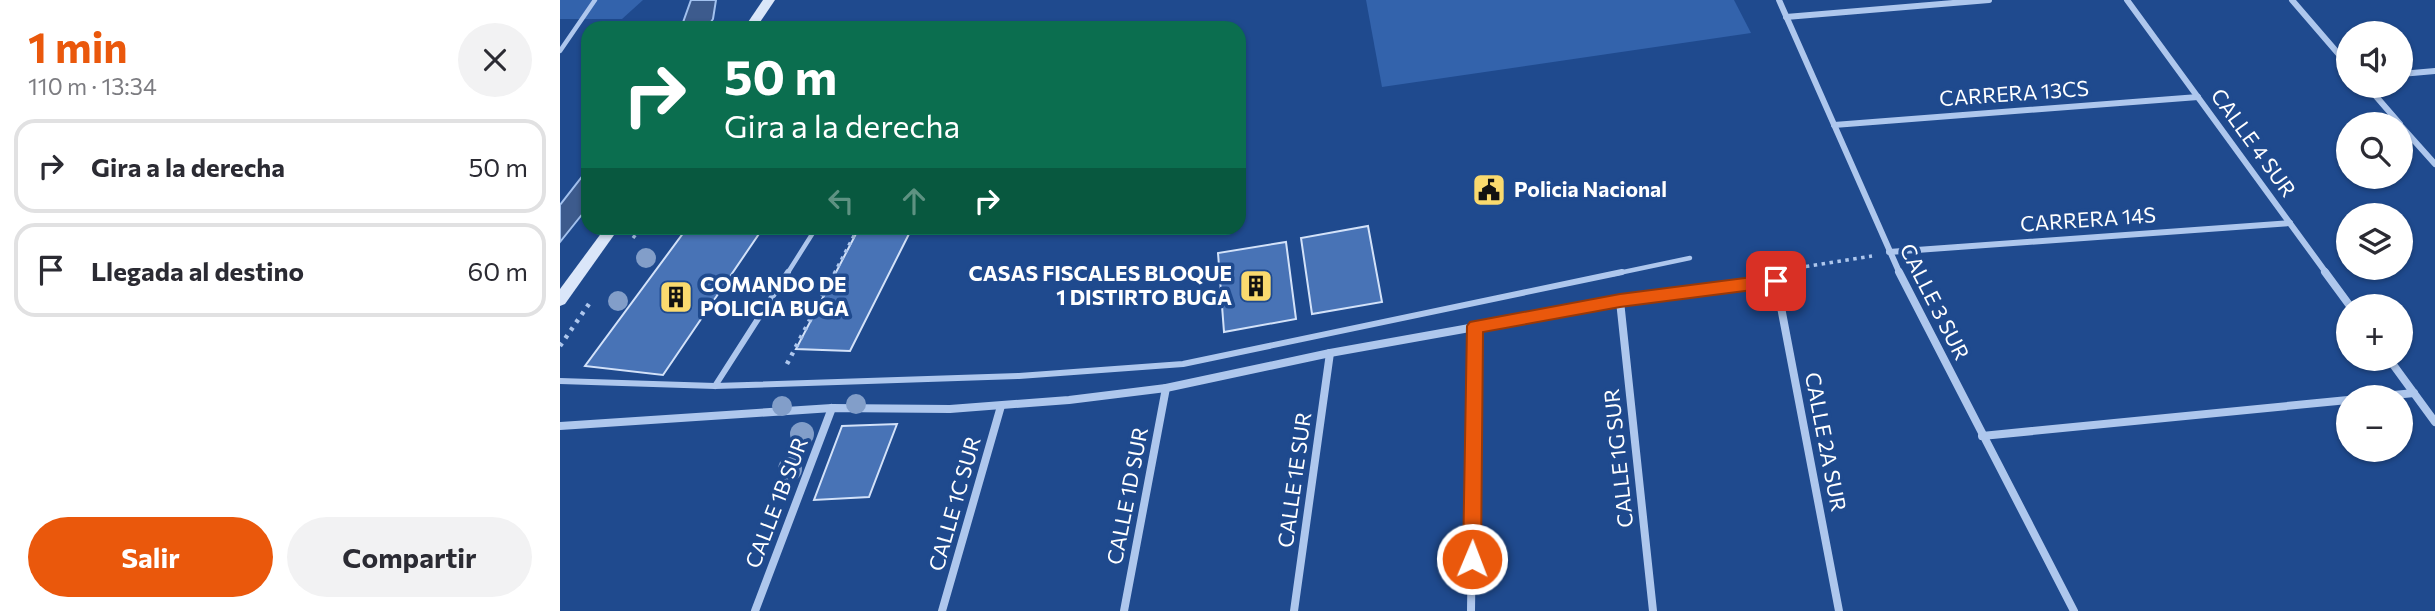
<!DOCTYPE html>
<html lang="es">
<head>
<meta charset="utf-8">
<style>
  body { margin:0; font-family:Commissioner,sans-serif; background:#f2f2f3; color:#2b2b33; height:100vh; display:flex; flex-direction:column; font-size:26px; white-space:nowrap }
  * { box-sizing:border-box; margin:0 }
  p { font-size:23px; color:#7c7c81 }
  .icon { flex:none; width:38px; height:38px; fill:none; stroke:currentColor; stroke-width:2; stroke-linecap:round; stroke-linejoin:round }
  .map { position:relative; flex:1; overflow:hidden }
  .sheet { display:flex; flex-direction:column; background:#fff; width:560px }
  .sheet>* { flex:none }
  .hud { position:absolute; left:21px; top:21px; width:665px; height:214px; border-radius:21px; box-shadow:0 2px 5px #0004; background:#0b6e4f; color:#fff; overflow:hidden }
  .controls { position:absolute; left:1776px; top:21px; display:grid; gap:14px }
  .controls a { display:grid; place-items:center; width:77px; height:77px; border-radius:50%; background:#fff; box-shadow:0 2px 5px #0004; font-size:35px }
  .pin { position:absolute; display:grid; place-items:center; width:60px; height:60px; color:#fff; margin:-30px; border-radius:14px; box-shadow:0 4px 10px #0006 }
  .me { position:absolute; width:77px; margin:-38px; rotate:1deg; stroke-linejoin:round; filter:drop-shadow(0 0 5px #0008) }
  .turn { display:flex; align-items:center; gap:24px; height:147px; padding:0 28px; font-size:32px }
  .turn .icon { width:91px; height:91px; stroke-width:2.5 }
  .turn b { display:block; font-size:49px; line-height:60px }
  .lanes { display:flex; align-items:center; height:66px; padding:0 28px; background:#0003; justify-content:center; gap:35px; direction:ltr }
  .lanes .off { opacity:.35 }
  .round { display:grid; place-items:center; flex:none; width:74px; height:74px; border-radius:37px; background:#f2f2f3 }
  .head { display:flex; align-items:center; justify-content:space-between; height:119px; padding:0 28px }
  h1 { font-size:42px; font-weight:700; line-height:52px; color:#ea580c }
  .primary-button { display:flex; gap:14px; margin-top:auto; padding:14px 28px }
  .primary-button a { flex:1; height:80px; border-radius:42px; background:#ea580c; color:#fff; font-size:28px; font-weight:700; line-height:80px; text-align:center }
  .primary-button a+a { background:#f2f2f3; color:#2b2b33 }
  ul { padding:0; list-style:none }
  li { display:flex; align-items:center; gap:21px; height:94px; margin:0 14px 10px; padding:0 14px; border:4px solid #e1e1e2; border-radius:21px }
  li div { flex:1 }
  li b { display:block; font-size:26px }
  li em { font-style:normal }
  main { display:flex; flex:1; min-height:0 }
  .map>svg:first-child { display:block }
  .green { fill:#3363ac }
  .water { fill:#3d5b8d; stroke:#a2c1ee; stroke-width:2 }
  .building { fill:#4873b6; stroke:#d3e2f9; stroke-width:2 }
  .lines { fill:none; stroke-linecap:round; stroke-linejoin:round }
  .path-far1 { stroke:#aec7ed; stroke-width:3.5; stroke-dasharray:3.5 4.5; stroke-linecap:butt }
  .path { stroke:#aec7ed; stroke-width:4.5; stroke-dasharray:3.5 6; stroke-linecap:butt }
  .service-far1 { stroke:#aec7ed; stroke-width:4.5 }
  .service { stroke:#aec7ed; stroke-width:6 }
  .minor-far1 { stroke:#aec7ed; stroke-width:6 }
  .minor { stroke:#aec7ed; stroke-width:8 }
  .secondary { fill:#dae6f9; fill-rule:evenodd }
  .tree { fill:#829ec9 }
  .route { fill:#ea580c; stroke:#983908; stroke-width:2 }
  .labels { text-anchor:middle; stroke-width:7; stroke-linejoin:round; paint-order:stroke }
  .street-label { font-size:21px; fill:#fff; stroke:#1f4a8e }
  .poi-label { font-size:21px; font-weight:bold; fill:#fff; stroke:#1f4a8e; text-anchor:start }
</style>
</head>
<body>
<main>
<section class="sheet">
<div class="head"><div><h1>1 min</h1><p>110 m · 13:34</p></div><a class="round"><svg class="icon" aria-label="close" viewBox="0 0 24 24"><path d="M6 6l12 12M18 6L6 18"/></svg></a></div>
<ul>
<li><svg class="icon" aria-label="right" viewBox="0 0 24 24"><path d="M7 20v-9h11M14 6l5 5-5 5"/></svg><div><b>Gira a la derecha</b></div><em>50 m</em></li>
<li><svg class="icon" aria-label="arrive" viewBox="0 0 24 24"><path d="M6 21V4h12l-3 4 3 4H6"/></svg><div><b>Llegada al destino</b></div><em>60 m</em></li>
</ul>
<div class="primary-button"><a>Salir</a><a>Compartir</a></div>
</section>
<div class="map">
<svg width="1875" height="611" viewBox="0 0 1875 611">
  <rect width="100%" height="100%" fill="#1f4a8e"/>
  <g class="green">
    <polygon points="0,0 83,0 62,19 0,19"/>
    <polygon points="806,0 1174,0 1191,33 822,87"/>
  </g>
  <g class="water">
    <polygon points="131,0 156,0 153,19 147,28 121,28"/>
    <polygon points="28,169 28,207 0,242 0,205"/>
  </g>
  <g class="building">
    <polygon points="808,226 822,302 752,314 741,238"/>
    <polygon points="127,228 203,228 103,375 25,366"/>
    <polygon points="299,228 352,228 290,351 236,349"/>
    <polygon points="726,242 736,319 664,332 658,253"/>
    <polygon points="337,424 309,497 254,500 282,426"/>
  </g>
  <g class="lines">
    <g class="path-far1">
      <polyline points="73,238 81,228"/>
      <polyline points="1230,269 1312,256"/>
      <polyline points="274,274 298,228"/>
    </g>
    <g class="path">
      <polyline points="0,346 31,301"/>
      <polyline points="227,364 275,272"/>
    </g>
    <g class="service-far1">
      <polyline points="0,51 35,0"/>
      <polyline points="227,274 256,228"/>
      <polyline points="1054,274 1130,258"/>
    </g>
    <g class="service">
      <polyline points="0,381 155,386 459,376 623,364 1062,272"/>
      <polyline points="155,386 228,272"/>
    </g>
    <g class="minor-far1">
      <polyline points="1219,0 1340,274"/>
      <polyline points="1567,0 1767,274"/>
      <polyline points="1732,0 1788,65"/>
      <polyline points="1226,17 1429,0"/>
      <polyline points="1841,74 1875,71"/>
      <polyline points="1807,86 1840,124"/>
      <polyline points="1274,125 1638,97"/>
      <polyline points="1841,126 1875,164"/>
      <polyline points="1329,252 1730,223"/>
    </g>
    <g class="minor">
      <polyline points="1339,272 1514,611"/>
      <polyline points="1765,272 1790,306"/>
      <polyline points="1060,301 1093,611"/>
      <polyline points="1829,359 1875,422"/>
      <polyline points="1814,397 1854,393"/>
      <polyline points="0,426 272,408 390,409 509,400 606,388 770,353 1060,301 1216,281 1279,611"/>
      <polyline points="1422,436 1788,400"/>
      <polyline points="195,611 272,408"/>
      <polyline points="382,611 441,406"/>
      <polyline points="564,611 606,388"/>
      <polyline points="734,611 770,353"/>
      <polyline points="911,611 915,326"/>
    </g>
    <g class="secondary">
      <polygon points="203,0 215,0 196,28 184,28"/>
      <polygon points="45,228 59,228 5,304 0,306 0,289"/>
    </g>
  </g>
  <g class="tree">
    <circle cx="86" cy="258" r="10"/>
    <circle cx="58" cy="301" r="10"/>
    <circle cx="296" cy="404" r="10"/>
    <circle cx="222" cy="406" r="10"/>
    <circle cx="242" cy="434" r="12"/>
    <circle cx="230" cy="469" r="12"/>
  </g>
  <polygon class="route" points="1216,274 1224,281 1216,287 1060,307 923,332 921,559 919,566 912,568 905,566 903,559 907,326 910,322 1060,294"/>
  <defs>
    <symbol id="civic-square" viewBox="-11 -11 22 22"><rect x="-9" y="-9" width="18" height="18" rx="4" fill="#fada6e" stroke="#1f4a8e"/><path d="M-.6-6.5H3V-4.5H.6V-3L4-1V1h2V6H-6V1h2V-1L-.6-3ZM-1.2 2.5V6h2.4V2.5Z" fill="#111"/></symbol>
    <symbol id="building-square" viewBox="-11 -11 22 22"><rect x="-9" y="-9" width="18" height="18" rx="4" fill="#fada6e" stroke="#1f4a8e"/><path d="M-4-6H4V6H1V3H-1V6H-4ZM-2.5-4.3h1.7v1.8h-1.7ZM.8-4.3h1.7v1.8H.8ZM-2.5-1h1.7V.8h-1.7ZM.8-1h1.7V.8H.8Z" fill="#111"/></symbol>
  </defs>
  <g fill-rule="evenodd">
    <use href="#civic-square" x="910" y="171" width="38" height="38"/>
    <use href="#building-square" x="677" y="267" width="38" height="38"/>
    <use href="#building-square" x="97" y="278" width="38" height="38"/>
  </g>
  <g class="labels">
    <g class="street-label">
      <text transform="translate(1454 94) rotate(-4)" y="7">CARRERA 13CS</text>
      <text transform="translate(1693 143) rotate(54)" y="7">CALLE 4 SUR</text>
      <text transform="translate(1528 220) rotate(-4)" y="7">CARRERA 14S</text>
      <text transform="translate(1374 302) rotate(63)" y="7">CALLE 3 SUR</text>
      <text transform="translate(1265 442) rotate(79)" y="7">CALLE 2A SUR</text>
      <text transform="translate(1059 458) rotate(-96)" y="7">CALLE 1G SUR</text>
      <text transform="translate(735 480) rotate(-82)" y="7">CALLE 1E SUR</text>
      <text transform="translate(568 496) rotate(-79)" y="7">CALLE 1D SUR</text>
      <text transform="translate(217 503) rotate(-69)" y="7">CALLE 1B SUR</text>
      <text transform="translate(395 504) rotate(-74)" y="7">CALLE 1C SUR</text>
    </g>
    <g class="poi-label">
      <text x="954" y="197">Policia Nacional</text>
      <text x="672" y="281" text-anchor="end">CASAS FISCALES BLOQUE<tspan x="672" dy="24">1 DISTIRTO BUGA</tspan></text>
      <text x="140" y="292">COMANDO DE<tspan x="140" dy="24">POLICIA BUGA</tspan></text>
    </g>
  </g>
</svg>
<div class="controls">
<a><svg class="icon" aria-label="sound" viewBox="0 0 24 24"><path d="M4 9h4l5-4v14l-5-4H4zM17 9q2 3 0 6"/></svg></a>
<a><svg class="icon" aria-label="search" viewBox="0 0 24 24"><circle cx="10" cy="10" r="6"/><path d="M15 15l6 6"/></svg></a>
<a><svg class="icon" aria-label="layers" viewBox="0 0 24 24"><path d="M12 4l9 5-9 5-9-5zM3 14l9 5 9-5"/></svg></a>
<a>+</a>
<a>−</a>
</div>
<div class="pin" style="left:1216px;top:281px;background:#d93025"><svg class="icon" aria-label="arrive" viewBox="0 0 24 24"><path d="M6 21V4h12l-3 4 3 4H6"/></svg></div>
<svg class="me" style="left:912px;top:559px" viewBox="-20 -20 40 40"><circle r="17" fill="#ea580c" stroke="#fff" stroke-width="3"/><path d="M0-11L8 9 0 5-8 9z" fill="#fff"/></svg>
<div class="hud">
<div class="turn"><svg class="icon" aria-label="right" viewBox="0 0 24 24"><path d="M7 20v-9h11M14 6l5 5-5 5"/></svg><div><b>50 m</b>Gira a la derecha</div></div>
<div class="lanes"><svg class="icon off" aria-label="left" viewBox="0 0 24 24"><path d="M17 20v-9H6M10 6l-5 5 5 5"/></svg><svg class="icon off" aria-label="ahead" viewBox="0 0 24 24"><path d="M12 20V5M6 11l6-6 6 6"/></svg><svg class="icon" aria-label="right" viewBox="0 0 24 24"><path d="M7 20v-9h11M14 6l5 5-5 5"/></svg></div>
</div>
</div>
</main>
</body>
</html>
